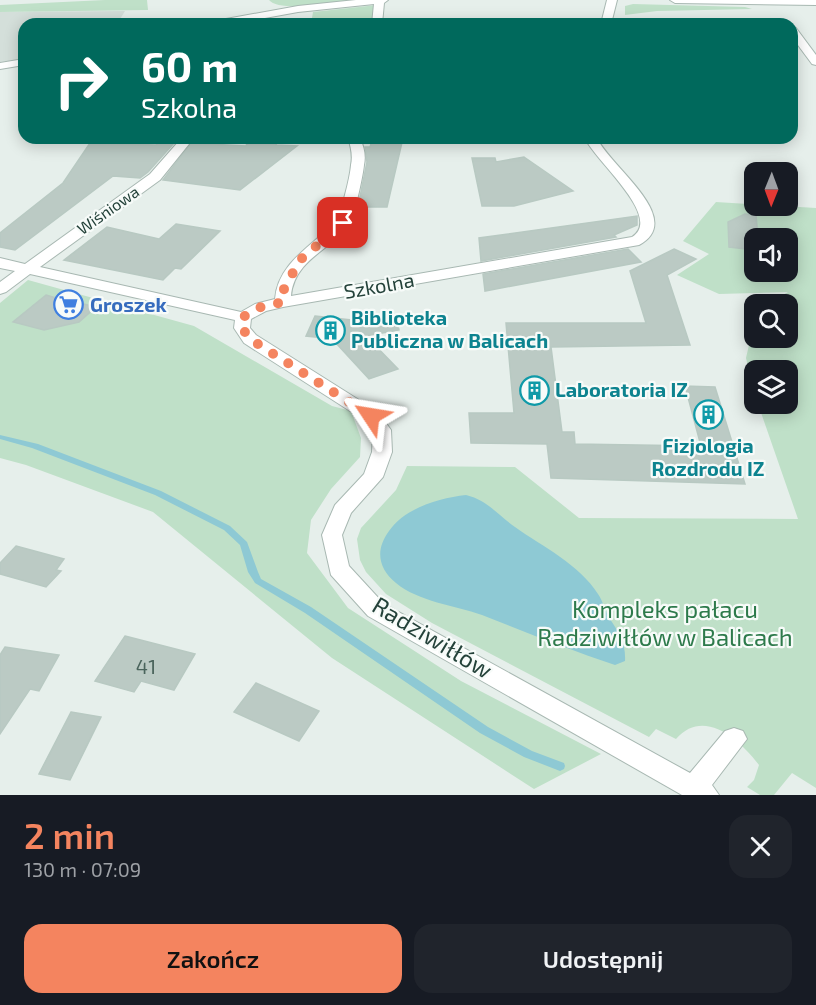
<!DOCTYPE html>
<html lang="pl">
<head>
<meta charset="utf-8">
<style>
  body { margin:0; font-family:"Exo 2",sans-serif; background:#20242c; color:#f1f3f6; height:100vh; display:flex; flex-direction:column; font-size:22px; white-space:nowrap }
  * { box-sizing:border-box; margin:0 }
  p { font-size:20px; color:#9ea1a6 }
  .icon { flex:none; width:33px; height:33px; fill:none; stroke:currentColor; stroke-width:2; stroke-linecap:round; stroke-linejoin:round }
  .map { position:relative; height:795px; overflow:hidden }
  .sheet { display:flex; flex-direction:column; background:#171b24; flex:1 }
  .sheet>* { flex:none }
  .top-card { position:absolute; left:18px; top:18px; width:780px; height:126px; border-radius:18px; box-shadow:0 3px 15px #0003; background:#00695c; color:#fff; overflow:hidden }
  .needle { width:39px; rotate:181deg }
  .controls { position:absolute; left:744px; top:162px; display:grid; gap:12px }
  .controls a { display:grid; place-items:center; width:54px; height:54px; border-radius:12px; background:#171b24; box-shadow:0 3px 15px #0003; font-size:30px }
  .pin { position:absolute; display:grid; place-items:center; width:51px; height:51px; color:#fff; margin:-26px; border-radius:12px; box-shadow:0 3px 9px #0006 }
  .me { position:absolute; width:66px; margin:-33px; rotate:303deg; stroke-linejoin:round; filter:drop-shadow(0 0 4px #0008) }
  .turn { display:flex; align-items:center; gap:21px; height:126px; padding:0 24px; font-size:27px }
  .turn .icon { width:78px; height:78px; stroke-width:2.5 }
  .turn b { display:block; font-size:42px; line-height:51px }
  .round { display:grid; place-items:center; flex:none; width:63px; height:63px; border-radius:18px; background:#20242c }
  .headline { display:flex; align-items:center; justify-content:space-between; height:102px; padding:0 24px }
  h1 { font-size:36px; font-weight:600; line-height:45px; color:#f4845f }
  .action { display:flex; gap:12px; margin-top:auto; padding:12px 24px }
  .action a { flex:1; height:69px; border-radius:18px; background:#f4845f; color:#111; font-size:24px; font-weight:600; line-height:69px; text-align:center }
  .action a+a { background:#20242c; color:#f1f3f6 }
  .map>svg:first-child { display:block }
  .built { fill:#d4dfda }
  .green { fill:#bfe0c8; fill-rule:evenodd }
  .water { fill:#8ec9d4 }
  .lines { fill:none; stroke-linecap:round; stroke-linejoin:round }
  .stream { fill:#8ec9d4; fill-rule:evenodd }
  .building { fill:#bbcac4; stroke:#b8c9c2; stroke-width:1.5 }
  .minor-casing { stroke:#a8b8b2; stroke-width:2 }
  .minor { fill:#fff; fill-rule:evenodd }
  .route { stroke:#f4845f; stroke-width:10; stroke-dasharray:0 18 }
  .labels { text-anchor:middle; stroke-width:4.5; stroke-linejoin:round; paint-order:stroke }
  .far-street-label { font-size:16px; fill:#24423a; stroke:#f7fbf9 }
  .street-label { font-size:20px; fill:#24423a; stroke:#f7fbf9 }
  .shop-label { font-size:20px; font-weight:bold; fill:#366cbe; stroke:#f7fbf9; text-anchor:start }
  .culture-label { font-size:20px; font-weight:bold; fill:#0d838f; stroke:#f7fbf9; text-anchor:start }
  .near-number-label { font-size:20px; fill:#4a645c }
  .near-park-label { font-size:24px; fill:#2d7a4b; stroke:#f7fbf9 }
  .near-street-label { font-size:24px; fill:#24423a; stroke:#f7fbf9 }
</style>
</head>
<body>
<div class="map">
<svg width="816" height="795" viewBox="0 0 816 795">
  <rect width="100%" height="100%" fill="#e6efeb"/>
  <polygon class="built" points="125,11 117,24 24,24 24,59 0,62 0,12"/>
  <g class="green">
    <polygon points="105,0 147,0 148,10 0,12 0,5"/>
    <path d="M269 0H358C340 2 279 13 269 0Z"/>
    <polygon points="633,4 745,7 752,9 657,11 625,15 625,6"/>
    <polygon points="377,5 374,24 311,24 313,12"/>
    <path d="M716 202 816 208V788L792 773 774 795H760L747 787 754 780 759 765C740 740 704 707 676 739L656 729 649 737 432 623 386 594 366 572 360 560 357 539 361 528 396 490 407 466 515 467 579 518 798 519 758 404H788V370H754V392L746 358 754 323V338H788V304H768L788 292 719 294 677 275 709 254 683 241ZM754 238H788V272H754Z"/>
    <polygon points="28,280 194,326 332,406 351,411 361,438 360,457 331,489 311,520 307,553 348,608 461,681 601,754 534,789 332,658 153,512 26,465 0,458 0,303"/>
  </g>
  <path class="water" d="M466 495C487 500 498 515 515 527 543 547 579 564 598 594 603 601 605 611 610 619 619 633 626 643 625 661L615 665C570 650 526 632 482 615 454 605 419 602 396 583 378 568 375 550 389 531 405 508 439 498 466 495Z"/>
  <g class="lines">
    <polygon class="stream" points="0,435 38,444 161,491 230,526 247,542 258,572 261,579 311,607 488,727 532,751 564,763 565,766 564,769 560,771 524,757 480,733 305,613 255,583 248,572 240,545 224,530 155,495 32,448 0,439"/>
  </g>
  <g class="building">
    <polygon points="249,138 279,138 276,145 297,146 240,190 163,180 191,143 246,146"/>
    <polygon points="373,138 403,138 387,207 358,207 367,162 365,147 370,147"/>
    <polygon points="159,141 175,142 148,172 140,178 113,176 15,250 0,247 0,233 63,183 90,143 156,145"/>
    <polygon points="524,157 573,191 514,206 482,206 472,158 495,158 496,162"/>
    <polygon points="745,214 756,215 758,238 754,238 754,250 729,247 728,222"/>
    <polygon points="637,216 637,225 614,235 616,237 481,261 479,238"/>
    <polygon points="176,224 220,231 181,269 175,268 163,280 64,260 107,227 159,239"/>
    <polygon points="628,249 641,262 485,291 483,274"/>
    <polygon points="674,249 696,259 667,275 690,345 551,347 562,432 574,432 575,444 701,446 685,386 715,387 745,484 551,478 547,444 471,443 469,413 514,413 506,323 646,323 630,271"/>
    <polygon points="46,295 56,298 70,295 71,301 96,307 79,322 44,330 13,322"/>
    <polygon points="315,316 398,325 399,330 366,336 398,369 369,379 335,342 323,340 325,338 306,336"/>
    <polygon points="16,546 64,559 56,570 61,571 46,587 0,574 0,563"/>
    <polygon points="125,636 195,654 174,690 141,681 134,692 95,681"/>
    <polygon points="5,647 59,655 39,691 30,689 0,734 0,655"/>
    <polygon points="256,683 319,711 299,741 234,712"/>
    <polygon points="71,712 101,717 70,780 39,774"/>
  </g>
  <g class="lines">
    <defs>
      <g id="minor">
        <polygon points="356,0 388,0 384,3 382,24 372,24 374,4 298,12 231,24 210,24 215,21 298,6"/>
        <polygon points="607,0 617,0 611,24 601,24"/>
        <polygon points="670,0 816,0 816,5 675,3"/>
        <polygon points="792,27 796,28 816,55 816,65 812,64 792,37"/>
        <polygon points="24,59 24,65 0,69 0,63"/>
        <path d="M348 138H360C364 147 366 156 364 165 363 176 354 217 349 225 333 249 294 259 291 296L632 237C664 217 594 160 585 138H597C609 166 687 219 639 245L283 307 266 311 251 319 250 328 256 335 378 412 391 430 392 452 383 477 351 513 342 535 349 566 384 604 690 773 725 731 734 728 743 731 747 739 712 785 719 795H682L368 616 331 575 322 535 335 505 364 474 372 452 373 431 364 420 244 343 234 328 235 320 30 274 6 292 0 294V282L15 271 0 268V258L25 264 150 174 179 141 183 140 189 144 160 180 40 267 241 312 255 304 275 299C278 263 311 247 334 223 341 216 350 177 351 165 353 156 351 147 348 138Z"/>
      </g>
    </defs>
    <use href="#minor" class="minor-casing"/>
    <use href="#minor" class="minor"/>
  </g>
  <g class="lines">
    <polyline class="route" points="343,223 300,260 284,289 283,302 261,307 243,317 242,328 250,339 371,416"/>
  </g>
  <defs>
    <symbol id="supermarket-ring" viewBox="-11 -11 22 22"><circle r="9.5" fill="#f7fbf9" stroke="#3f7fe0" stroke-width="1.5"/><path d="M-6-5.5h2.5l.6 2H6L4.5 2H-2.5L-4.4-4H-6ZM-1.5 3.2a1.3 1.3 0 1 0 .1 0ZM3 3.2a1.3 1.3 0 1 0 .1 0Z" fill="#3f7fe0"/></symbol>
    <symbol id="building-ring" viewBox="-11 -11 22 22"><circle r="9.5" fill="#f7fbf9" stroke="#0f9aa8" stroke-width="1.5"/><path d="M-4-6H4V6H1V3H-1V6H-4ZM-2.5-4.3h1.7v1.8h-1.7ZM.8-4.3h1.7v1.8H.8ZM-2.5-1h1.7V.8h-1.7ZM.8-1h1.7V.8H.8Z" fill="#0f9aa8"/></symbol>
  </defs>
  <g fill-rule="evenodd">
    <use href="#supermarket-ring" x="52" y="288" width="33" height="33"/>
    <use href="#building-ring" x="314" y="314" width="33" height="33"/>
    <use href="#building-ring" x="518" y="374" width="33" height="33"/>
    <use href="#building-ring" x="692" y="398" width="33" height="33"/>
  </g>
  <g class="labels">
    <g class="far-street-label">
      <text transform="translate(108 210) rotate(-35)" y="6">Wiśniowa</text>
    </g>
    <g class="street-label">
      <text transform="translate(379 286) rotate(-10)" y="7">Szkolna</text>
    </g>
    <g class="shop-label">
      <text x="90" y="312">Groszek</text>
    </g>
    <g class="culture-label">
      <text x="351" y="325">Biblioteka<tspan x="351" dy="23">Publiczna w Balicach</tspan></text>
      <text x="555" y="397">Laboratoria IZ</text>
      <text x="708" y="453" text-anchor="middle">Fizjologia<tspan x="708" dy="23">Rozdrodu IZ</tspan></text>
    </g>
    <g class="near-number-label">
      <text x="146" y="674">41</text>
    </g>
    <g class="near-park-label">
      <text x="665" y="618">Kompleks pałacu<tspan x="665" dy="28">Radziwiłłów w Balicach</tspan></text>
    </g>
    <g class="near-street-label">
      <text transform="translate(432 638) rotate(31)" y="8">Radziwiłłów</text>
    </g>
  </g>
</svg>
<div class="controls">
<a><svg class="needle" viewBox="-14 -14 28 28"><path d="M0-13l5 13h-10z" fill="#e53935"/><path d="M0 13l5-13h-10z" fill="#9ea1a6"/></svg></a>
<a><svg class="icon" aria-label="sound" viewBox="0 0 24 24"><path d="M4 9h4l5-4v14l-5-4H4zM17 9q2 3 0 6"/></svg></a>
<a><svg class="icon" aria-label="search" viewBox="0 0 24 24"><circle cx="10" cy="10" r="6"/><path d="M15 15l6 6"/></svg></a>
<a><svg class="icon" aria-label="layers" viewBox="0 0 24 24"><path d="M12 4l9 5-9 5-9-5zM3 14l9 5 9-5"/></svg></a>
</div>
<div class="pin" style="left:343px;top:223px;background:#d93025"><svg class="icon" aria-label="arrive" viewBox="0 0 24 24"><path d="M6 21V4h12l-3 4 3 4H6"/></svg></div>
<svg class="me" style="left:371px;top:416px" viewBox="-20 -20 40 40"><path d="M0-17L14 15 0 8-14 15z" fill="#f4845f" stroke="#fff" stroke-width="4"/></svg>
<div class="top-card">
<div class="turn"><svg class="icon" aria-label="right" viewBox="0 0 24 24"><path d="M7 20v-9h11M14 6l5 5-5 5"/></svg><div><b>60 m</b>Szkolna</div></div>
</div>
</div>
<section class="sheet">
<div class="headline"><div><h1>2 min</h1><p>130 m · 07:09</p></div><a class="round"><svg class="icon" aria-label="close" viewBox="0 0 24 24"><path d="M6 6l12 12M18 6L6 18"/></svg></a></div>
<div class="action"><a>Zakończ</a><a>Udostępnij</a></div>
</section>
</body>
</html>
